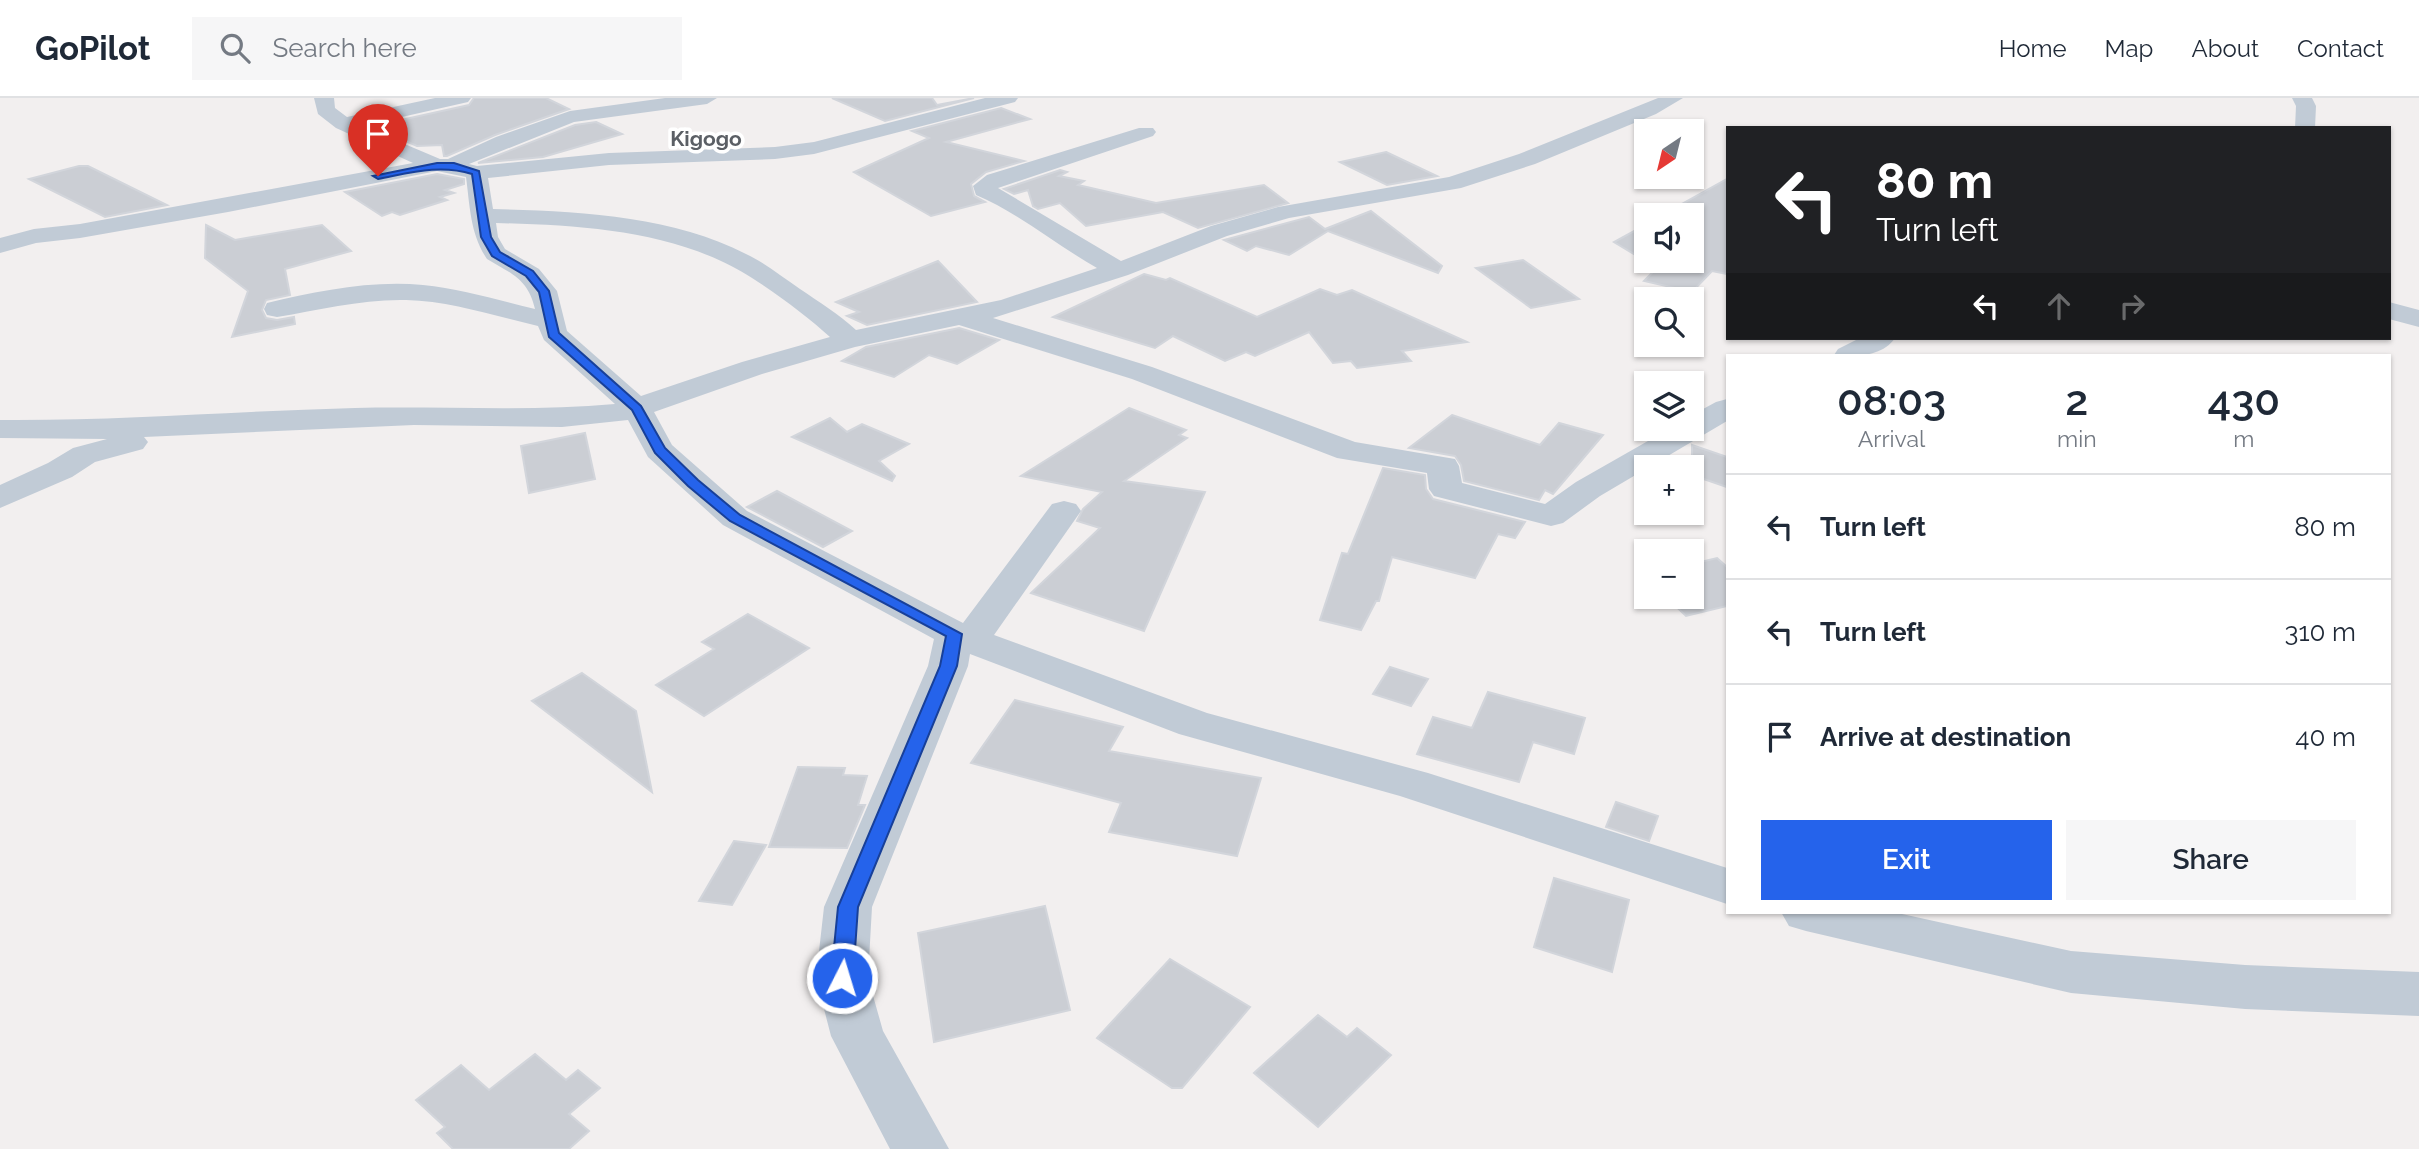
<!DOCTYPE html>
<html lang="en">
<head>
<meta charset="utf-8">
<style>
  body { margin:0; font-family:Raleway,sans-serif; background:#f6f6f7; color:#1f2937; height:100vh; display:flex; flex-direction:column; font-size:26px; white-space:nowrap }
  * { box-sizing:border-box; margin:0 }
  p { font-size:23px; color:#747a83 }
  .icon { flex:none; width:38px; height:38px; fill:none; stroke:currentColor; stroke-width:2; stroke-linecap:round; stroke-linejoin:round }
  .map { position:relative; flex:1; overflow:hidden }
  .drawer { position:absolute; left:1726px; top:256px; width:665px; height:560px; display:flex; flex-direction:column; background:#fff; border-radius:0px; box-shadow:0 2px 5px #0004 }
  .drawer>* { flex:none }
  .hud { position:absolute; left:1726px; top:28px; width:665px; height:214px; border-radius:0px; box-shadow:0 2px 5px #0004; background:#202124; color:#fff; overflow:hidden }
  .needle { width:46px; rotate:215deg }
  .tools { position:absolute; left:1634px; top:21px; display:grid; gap:14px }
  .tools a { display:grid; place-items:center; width:70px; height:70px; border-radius:0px; background:#fff; box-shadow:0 2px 5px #0004; font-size:35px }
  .pin { position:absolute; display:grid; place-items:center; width:60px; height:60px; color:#fff; margin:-72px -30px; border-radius:50% 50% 50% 0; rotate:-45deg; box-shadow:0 0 7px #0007 }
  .pin .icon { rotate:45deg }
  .me { position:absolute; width:77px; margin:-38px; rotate:5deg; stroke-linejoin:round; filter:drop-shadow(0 0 5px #0008) }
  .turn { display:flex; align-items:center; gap:24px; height:147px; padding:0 35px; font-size:32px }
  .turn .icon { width:91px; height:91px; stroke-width:2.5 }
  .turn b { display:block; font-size:49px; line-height:60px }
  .lanes { display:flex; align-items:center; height:66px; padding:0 35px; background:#0003; justify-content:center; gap:35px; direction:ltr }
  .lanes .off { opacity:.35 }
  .eta { display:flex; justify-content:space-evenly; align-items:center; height:119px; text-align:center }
  .eta b { font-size:42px; font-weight:600; line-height:49px }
  .primary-button { display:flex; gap:14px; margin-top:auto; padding:14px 35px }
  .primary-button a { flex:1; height:80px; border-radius:0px; background:#2563eb; color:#fff; font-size:28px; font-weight:600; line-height:80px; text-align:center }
  .primary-button a+a { background:#f6f6f7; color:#1f2937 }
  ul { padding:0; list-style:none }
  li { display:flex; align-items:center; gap:21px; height:105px; padding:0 35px; border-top:2px solid #e0e1e3 }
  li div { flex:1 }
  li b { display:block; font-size:26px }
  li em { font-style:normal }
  header { display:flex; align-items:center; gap:42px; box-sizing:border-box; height:98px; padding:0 35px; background:#fff; border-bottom:2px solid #e0e1e3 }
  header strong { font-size:33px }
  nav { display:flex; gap:38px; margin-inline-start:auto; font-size:24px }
  .search { width:490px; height:63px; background:#f6f6f7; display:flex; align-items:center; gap:18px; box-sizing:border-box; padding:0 24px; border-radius:0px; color:#747a83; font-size:26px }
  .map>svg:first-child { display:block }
  .building { fill:#cbced4; stroke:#d2d5db; stroke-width:2 }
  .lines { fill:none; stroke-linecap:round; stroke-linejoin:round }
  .street { fill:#c1cbd6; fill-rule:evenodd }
  .route { fill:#2563eb; stroke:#184099; stroke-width:2 }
  .labels { text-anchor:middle; stroke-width:7; stroke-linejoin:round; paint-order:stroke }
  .far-quarter-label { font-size:21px; font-weight:bold; fill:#5b5f65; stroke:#fff }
</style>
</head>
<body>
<header>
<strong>GoPilot</strong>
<div class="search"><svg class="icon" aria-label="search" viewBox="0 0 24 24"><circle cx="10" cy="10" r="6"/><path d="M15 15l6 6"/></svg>Search here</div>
<nav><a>Home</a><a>Map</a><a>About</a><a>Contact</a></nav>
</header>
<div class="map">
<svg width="2419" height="1051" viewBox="0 0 2419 1051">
  <rect width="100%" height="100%" fill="#f2efef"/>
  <g class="building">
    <polygon points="474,0 546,0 569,11 495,37 447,58 444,58 442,47 417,48 384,34 387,25 469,7"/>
    <polygon points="832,0 932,0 937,7 974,0 885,23"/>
    <polygon points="1001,10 1030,21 946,44 1024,63 986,74 971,86 974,98 985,104 931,118 854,74 929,40 912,33"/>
    <polygon points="596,24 622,36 543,59 478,65 575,27"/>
    <polygon points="1386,54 1437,78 1387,87 1340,64"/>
    <polygon points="79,68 88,68 167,107 105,119 29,81"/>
    <polygon points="1060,72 1067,74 1059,78 1084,83 1078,87 1156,105 1264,87 1288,105 1198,130 1163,114 1086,128 1060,105 1038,111 1033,108 1028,92 1014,96 1004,91"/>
    <polygon points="437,76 464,81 464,86 445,92 454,95 440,99 447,102 400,117 392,114 382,118 345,94"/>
    <polygon points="1727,81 1727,176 1712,173 1692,194 1644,183 1657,170 1614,144 1647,126 1647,163 1692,163 1692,117 1662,117"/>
    <polygon points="1371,113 1442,168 1438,175 1328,133 1289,157 1256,148 1247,153 1224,142 1309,119 1325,131"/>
    <polygon points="206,127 235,142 322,127 351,153 285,171 290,197 266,202 262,212 266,220 277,222 294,219 295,226 232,239 248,193 205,160"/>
    <polygon points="1523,162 1579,201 1531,210 1476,170"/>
    <polygon points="938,163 977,204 867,227 847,218 859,214 836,204"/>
    <polygon points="1144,176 1166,182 1170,180 1257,219 1320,191 1337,197 1352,192 1467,244 1402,253 1411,263 1357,270 1351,263 1333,265 1309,234 1255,258 1246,254 1225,263 1173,238 1155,250 1053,219"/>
    <polygon points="959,230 999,242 957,266 929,257 894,279 842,263 866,249"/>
    <polygon points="1129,310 1186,332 1179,337 1187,340 1124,383 1205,394 1144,533 1031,495 1100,430 1077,423 1083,411 1102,394 1021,378"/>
    <polygon points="1452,317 1540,347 1559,325 1603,337 1553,396 1545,392 1539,402 1464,383 1461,367 1455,358 1409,350"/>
    <polygon points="830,320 847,334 862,326 909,346 879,363 895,378 892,383 792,339"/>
    <polygon points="585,335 595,381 529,395 521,348"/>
    <polygon points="1692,347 1727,359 1727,389 1692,377"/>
    <polygon points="1383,370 1425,377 1426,391 1433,401 1525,424 1515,440 1498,436 1475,480 1392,459 1379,503 1376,503 1361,532 1320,522 1342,455 1348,456"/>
    <polygon points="777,393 852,433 823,449 747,409"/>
    <polygon points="1717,460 1727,469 1727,508 1686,518 1666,499 1692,499 1692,466"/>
    <polygon points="748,516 809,550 704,618 656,587 714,551 702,544"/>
    <polygon points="1390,569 1428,581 1411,608 1373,596"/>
    <polygon points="582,575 636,613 652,694 532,603"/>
    <polygon points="1488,594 1585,620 1574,656 1533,644 1519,684 1417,656 1433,619 1472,630"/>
    <polygon points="1015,602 1123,629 1109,653 1261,680 1237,758 1109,734 1121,705 971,665"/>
    <polygon points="798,669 845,670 843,677 867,678 858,707 865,707 847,750 769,749"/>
    <polygon points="1616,704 1658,718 1649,743 1606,729"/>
    <polygon points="734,743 766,747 732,807 699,803"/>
    <polygon points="1554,780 1629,802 1612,874 1534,849"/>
    <polygon points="1045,808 1070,912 934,944 918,835"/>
    <polygon points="1170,861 1250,909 1182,990 1172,990 1097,940"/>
    <polygon points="1318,917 1347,939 1357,930 1391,957 1318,1029 1254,975"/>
    <polygon points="535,956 566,982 578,972 600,990 569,1016 589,1033 569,1051 453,1051 437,1035 445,1029 416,1002 461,967 489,992"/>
  </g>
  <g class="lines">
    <g class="street">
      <path d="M314 0H334L335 10 347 19 435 0H471L468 4 362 28 440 61H448L496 39 570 13 665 0H717L707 6 574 24 469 66 477 68 609 55 775 49 814 44 985 0H1018L1015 4 814 56 775 61 609 67 488 80 493 111C576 113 671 117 746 156 765 165 782 179 800 191 819 204 839 216 856 232L1001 202 1097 170C1058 148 1017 114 976 97L973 88 987 77 1139 30H1153L1156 34 1153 38 998 90 1121 163 1211 128 1278 109 1449 79 1519 56 1658 0H1683L1656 16 1535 66 1461 90 1289 120 1227 138 1128 177 993 220 1152 269 1355 344 1455 361 1459 368 1462 385 1545 406 1576 384 1669 331H1692V317L1716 304 1727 301V323L1600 398 1563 425 1551 428 1434 398 1429 391 1427 375 1337 360 1132 281 959 227 855 249 762 276 654 314 672 347 747 413 963 525 1052 406 1064 403 1076 406 1081 413 994 537 1207 615 1428 675 1727 770V806L1400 698 1179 636 970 556 968 568 872 809 868 880 883 933 949 1051H890L831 938 816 880 824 809 928 568 934 541 723 427 648 359 628 322 562 329 414 327 144 339 148 344 143 351 95 364 72 379 0 410V387L48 365 73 350 107 341 0 340V322C119 323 237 313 355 310 442 308 529 314 615 306L544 242 538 228C494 218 451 203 406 202 362 201 319 212 277 219L267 217 264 211 267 205C317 193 372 182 423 187 461 191 498 202 535 211 528 181 512 176 487 161 470 136 470 108 466 79L437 73 228 114 80 140 36 145 0 155V140L34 131 80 126 413 65 336 30 318 16ZM496 125C571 127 652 131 721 163 753 177 804 215 830 239L742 264 641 298 567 233 557 193 539 171 505 151 498 139Z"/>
      <polygon points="2292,0 2312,0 2316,8 2315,30 2295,30 2296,8"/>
      <polygon points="2389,204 2419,212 2419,229 2389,221"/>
      <path d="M1860 240H1895C1881 260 1855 258 1834 257L1838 251Z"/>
      <polygon points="1781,814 1893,814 2071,853 2245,867 2419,874 2419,918 2245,911 2071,895 1806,833 1789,828"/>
    </g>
  </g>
  <path class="route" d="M437 65H454L479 73 491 139 500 154 533 173 549 193 559 235 641 308 665 350 698 382 740 417 962 536 957 568 858 809 853 880 849 887 842 889 834 887 831 880 838 809 940 568 946 538 730 423 688 388 655 355 632 312 549 239 539 194 526 178 492 158 481 139 472 76C439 66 410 75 378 81L373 78Z"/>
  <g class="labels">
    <g class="far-quarter-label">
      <text x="706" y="48">Kigogo</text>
    </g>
  </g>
</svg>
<div class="tools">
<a><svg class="needle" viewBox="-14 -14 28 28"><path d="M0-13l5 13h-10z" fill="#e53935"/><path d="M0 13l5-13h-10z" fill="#747a83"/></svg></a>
<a><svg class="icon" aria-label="sound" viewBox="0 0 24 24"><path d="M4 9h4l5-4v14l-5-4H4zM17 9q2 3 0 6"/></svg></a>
<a><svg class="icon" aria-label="search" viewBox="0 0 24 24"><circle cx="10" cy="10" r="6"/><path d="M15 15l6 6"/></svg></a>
<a><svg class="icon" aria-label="layers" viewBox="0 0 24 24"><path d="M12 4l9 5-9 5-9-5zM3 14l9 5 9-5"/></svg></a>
<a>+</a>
<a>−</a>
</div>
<div class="pin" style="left:378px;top:78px;background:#d93025"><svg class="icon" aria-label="arrive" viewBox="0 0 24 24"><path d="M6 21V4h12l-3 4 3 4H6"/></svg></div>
<svg class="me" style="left:842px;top:880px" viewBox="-20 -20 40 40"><circle r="17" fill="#2563eb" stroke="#fff" stroke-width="3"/><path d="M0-11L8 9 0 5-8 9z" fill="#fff"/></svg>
<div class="hud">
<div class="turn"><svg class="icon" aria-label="left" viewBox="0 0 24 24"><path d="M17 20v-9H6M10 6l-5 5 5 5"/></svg><div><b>80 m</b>Turn left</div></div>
<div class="lanes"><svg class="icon" aria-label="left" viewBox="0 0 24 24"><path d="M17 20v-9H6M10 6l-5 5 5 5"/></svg><svg class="icon off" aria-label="ahead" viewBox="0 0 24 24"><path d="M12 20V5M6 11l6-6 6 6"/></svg><svg class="icon off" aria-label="right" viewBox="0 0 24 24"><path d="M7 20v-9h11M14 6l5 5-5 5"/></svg></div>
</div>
<section class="drawer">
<div class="eta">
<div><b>08:03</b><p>Arrival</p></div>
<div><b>2</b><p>min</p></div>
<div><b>430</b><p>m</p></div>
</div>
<ul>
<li><svg class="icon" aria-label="left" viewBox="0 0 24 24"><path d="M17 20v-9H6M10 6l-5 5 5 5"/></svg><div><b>Turn left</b></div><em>80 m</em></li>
<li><svg class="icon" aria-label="left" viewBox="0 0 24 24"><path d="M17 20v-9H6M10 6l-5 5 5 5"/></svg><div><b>Turn left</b></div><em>310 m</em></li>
<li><svg class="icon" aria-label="arrive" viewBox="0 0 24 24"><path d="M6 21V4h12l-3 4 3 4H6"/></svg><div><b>Arrive at destination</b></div><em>40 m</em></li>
</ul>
<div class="primary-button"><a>Exit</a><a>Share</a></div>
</section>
</div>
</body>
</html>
